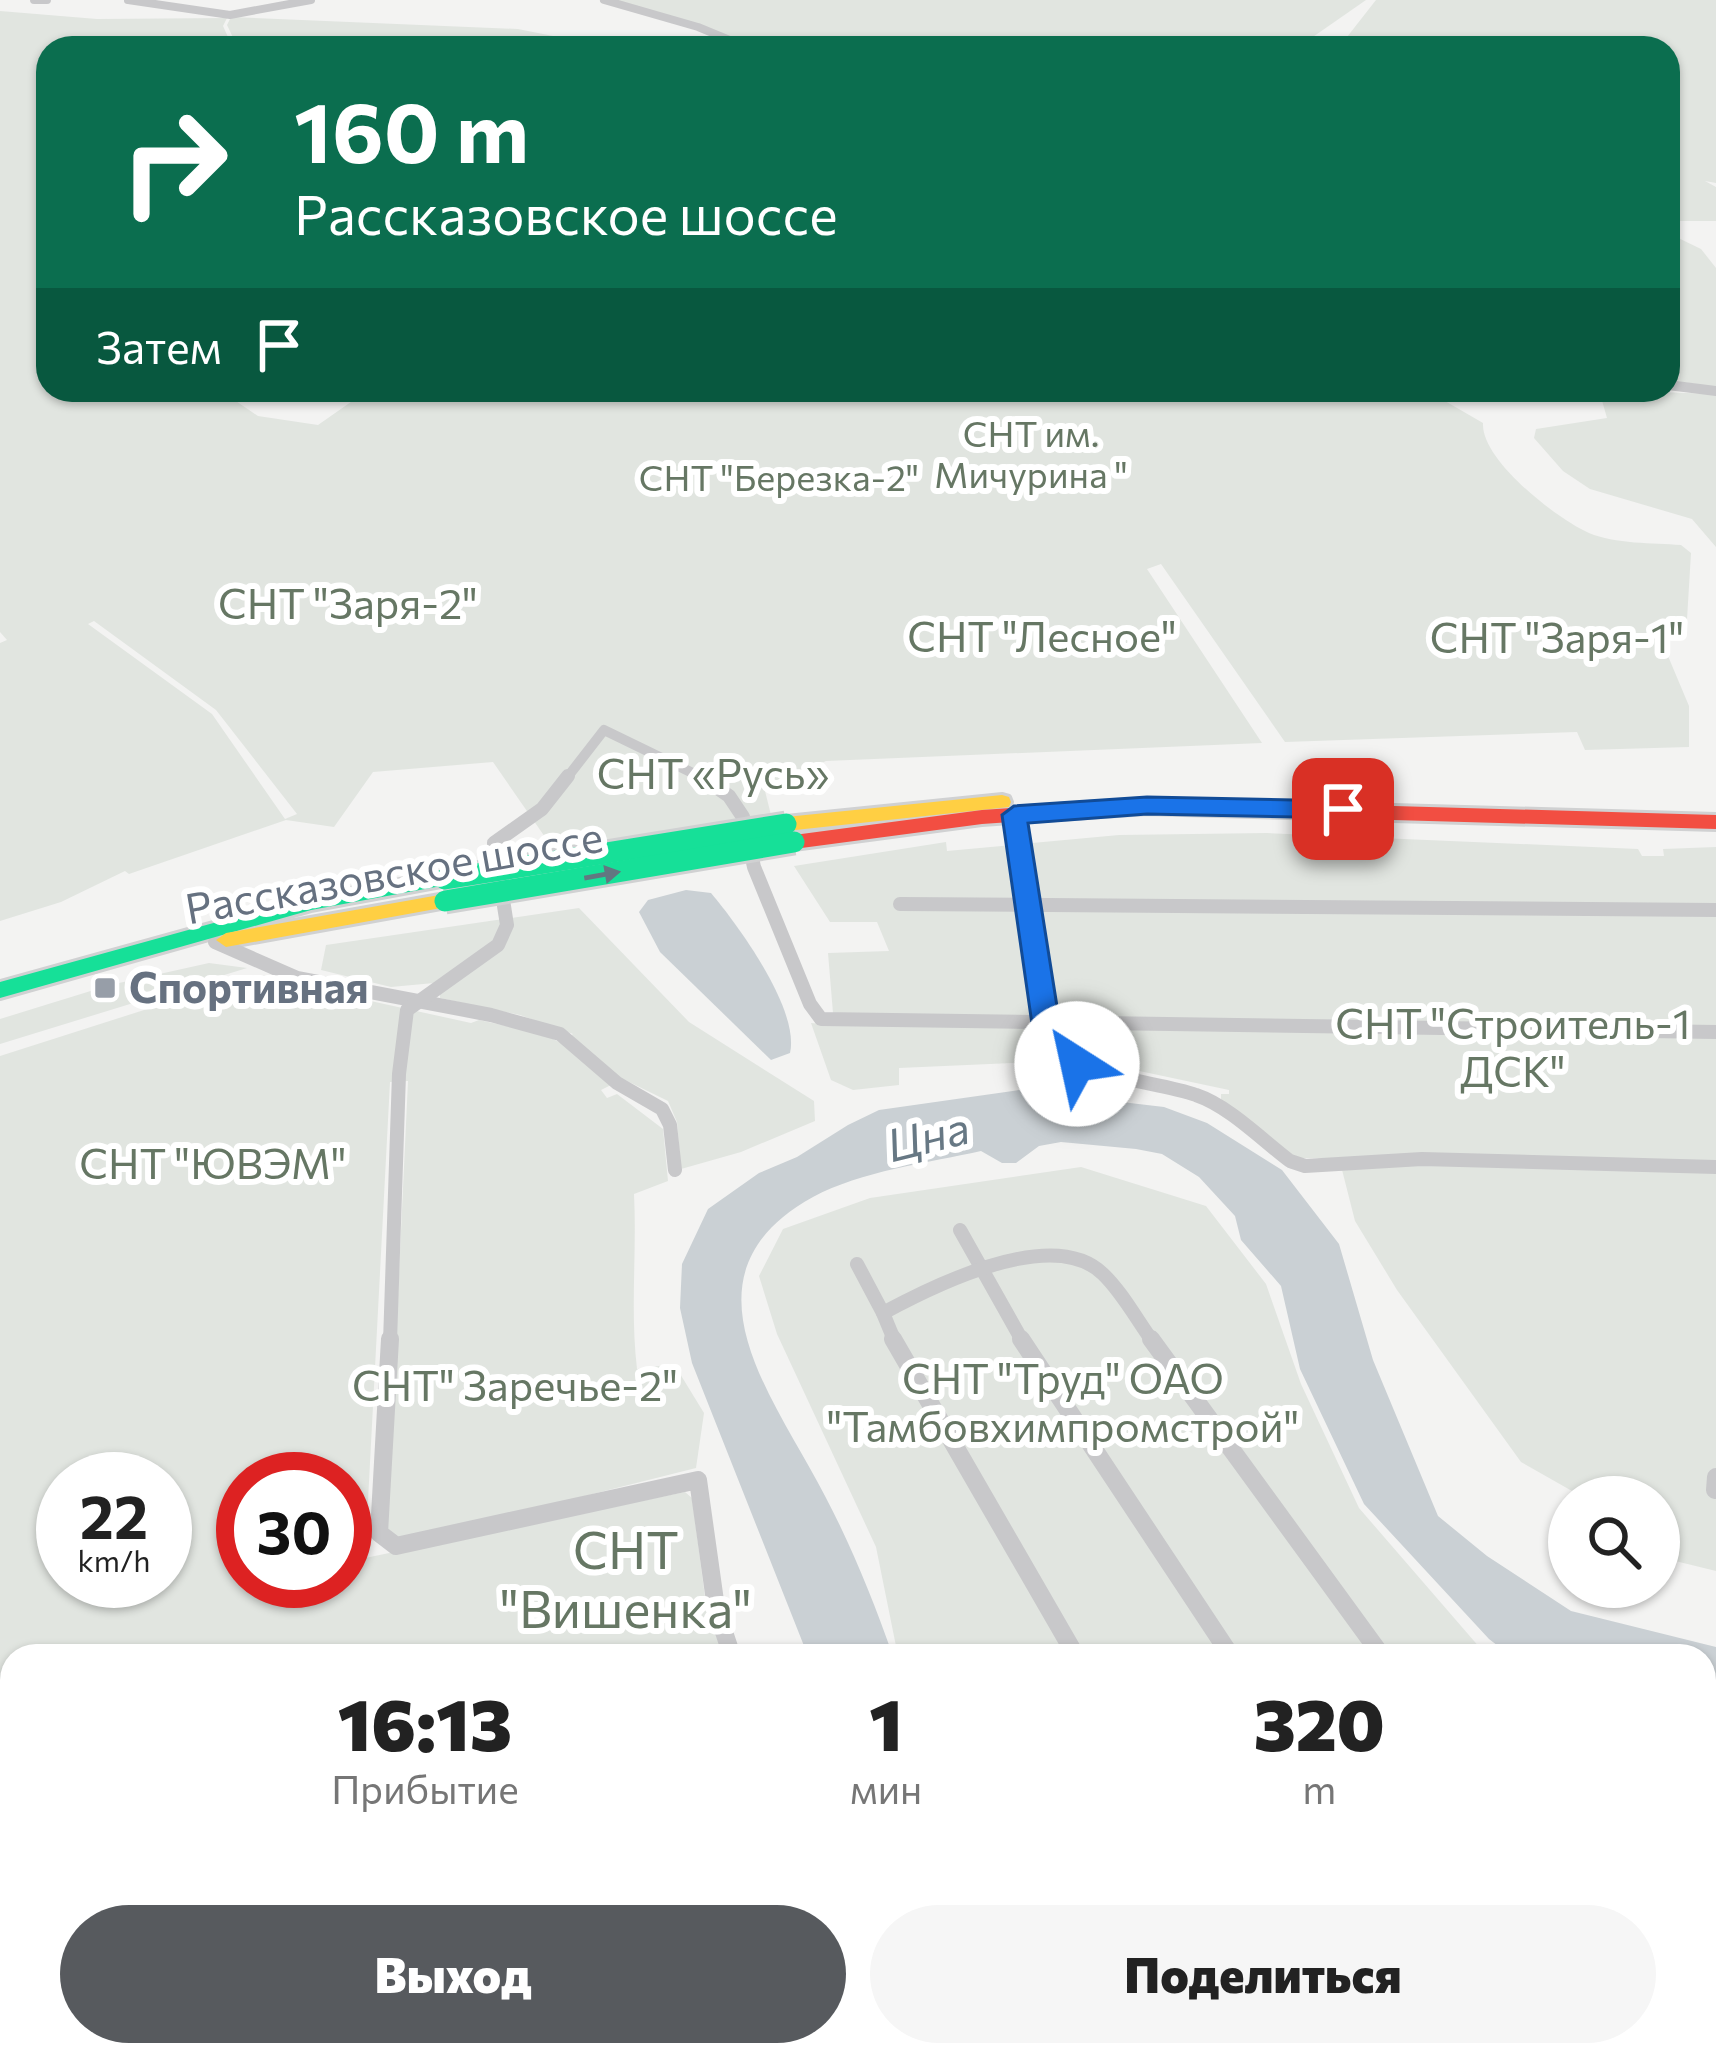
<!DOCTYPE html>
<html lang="ru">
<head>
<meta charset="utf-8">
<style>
  body { margin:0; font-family:Commissioner,sans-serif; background:#f6f6f6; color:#222; height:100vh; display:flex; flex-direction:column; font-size:45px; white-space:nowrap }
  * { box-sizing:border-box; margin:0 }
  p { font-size:39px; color:#767676 }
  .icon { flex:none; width:66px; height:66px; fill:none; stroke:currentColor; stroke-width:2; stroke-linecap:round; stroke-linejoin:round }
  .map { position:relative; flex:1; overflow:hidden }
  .drawer { position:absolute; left:0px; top:1644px; width:1716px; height:423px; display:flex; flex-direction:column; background:#fff; border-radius:36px 36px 0 0; box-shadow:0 3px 9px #0004 }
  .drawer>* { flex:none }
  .banner { position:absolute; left:36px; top:36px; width:1644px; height:366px; border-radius:36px; box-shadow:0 3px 9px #0004; background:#0b6e4f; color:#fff; overflow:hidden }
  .fabs { position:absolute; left:1548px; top:1476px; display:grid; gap:24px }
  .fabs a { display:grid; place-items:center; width:132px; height:132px; border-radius:50%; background:#fff; box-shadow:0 3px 9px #0004; font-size:60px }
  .speed { position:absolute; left:36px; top:1452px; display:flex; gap:24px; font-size:60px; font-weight:700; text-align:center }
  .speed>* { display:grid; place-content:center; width:156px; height:156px; border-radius:50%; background:#fff; box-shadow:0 3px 9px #0004; line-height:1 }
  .speed small { font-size:30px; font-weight:400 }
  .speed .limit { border:18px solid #d22; background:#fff; color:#111 }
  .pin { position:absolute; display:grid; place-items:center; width:102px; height:102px; color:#fff; margin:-51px; border-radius:24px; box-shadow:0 6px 18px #0006 }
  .me { position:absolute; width:132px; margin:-66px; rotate:325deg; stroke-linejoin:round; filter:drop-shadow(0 0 9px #0008) }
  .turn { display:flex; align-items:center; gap:42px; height:252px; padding:0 60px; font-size:54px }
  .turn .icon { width:156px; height:156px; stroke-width:2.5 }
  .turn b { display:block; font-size:84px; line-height:102px }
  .then { display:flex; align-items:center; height:114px; padding:0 60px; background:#0003; gap:24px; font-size:45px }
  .eta { display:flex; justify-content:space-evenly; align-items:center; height:204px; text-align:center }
  .eta b { font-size:72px; font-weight:800; line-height:84px }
  .button { display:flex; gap:24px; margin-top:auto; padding:24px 60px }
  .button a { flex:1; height:138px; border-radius:72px; background:#575a5e; color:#fff; font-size:48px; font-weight:800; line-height:138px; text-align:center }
  .button a+a { background:#f6f6f6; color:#222 }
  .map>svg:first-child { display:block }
  .green { fill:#e1e5e0; fill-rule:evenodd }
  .water { fill:#cad0d4 }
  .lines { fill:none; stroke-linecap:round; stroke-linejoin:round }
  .fast-casing { stroke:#d0d1d2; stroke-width:6 }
  .slow-casing { stroke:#d0d1d2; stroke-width:6 }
  .jam-casing { stroke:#d0d1d2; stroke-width:6 }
  .street-far3 { stroke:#c8c8ca; stroke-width:8 }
  .street-far2 { stroke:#c8c8ca; stroke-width:10 }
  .street-far1 { stroke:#c8c8ca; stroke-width:14 }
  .street { stroke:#c8c8ca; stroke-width:18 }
  .fast { fill:#16e098; fill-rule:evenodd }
  .slow { fill:#ffcf43; fill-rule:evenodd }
  .jam { fill:#f24e42; fill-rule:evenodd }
  .fast-bridge-casing { stroke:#d0d1d2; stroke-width:27; stroke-linecap:butt }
  .fast-bridge { stroke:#16e098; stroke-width:21 }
  .oneway { fill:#627781 }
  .route { fill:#1a73e8; stroke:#114b97; stroke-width:3 }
  .poi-dot { fill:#979ea8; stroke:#fff; stroke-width:4.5 }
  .labels { text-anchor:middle; stroke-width:12; stroke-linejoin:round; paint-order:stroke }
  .far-park-label { font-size:36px; fill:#667764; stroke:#fff }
  .park-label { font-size:42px; fill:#667764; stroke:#fff }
  .street-label { font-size:42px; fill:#667180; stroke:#fff }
  .poi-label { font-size:42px; font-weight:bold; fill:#667180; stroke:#fff; text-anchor:start }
  .water-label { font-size:45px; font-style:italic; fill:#677884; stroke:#fff }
  .near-park-label { font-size:51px; fill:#667764; stroke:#fff }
</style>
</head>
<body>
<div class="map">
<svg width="1716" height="2065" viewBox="0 0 1716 2065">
  <rect width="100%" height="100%" fill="#f3f3f2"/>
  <g class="green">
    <polygon points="610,0 1366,0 1297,48 680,48 719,35"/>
    <polygon points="1376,0 1716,0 1716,183 1705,181 1716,187 1716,221 1668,221 1668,48 1318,48 1347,37"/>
    <path d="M0 11 97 19 227 18 223 26 233 48H48V390H214V396L230 397 258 416 318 425 368 390H1370L1445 401 1483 423C1481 460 1557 519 1589 533 1615 544 1653 543 1681 545L1691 553 1686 636 1660 637 1689 706V747L1585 750 1577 732 1285 742 1161 564 1147 569 1262 743 826 761 765 791 771 815 554 850 493 762 373 772 334 827 286 820 129 874 125 871 61 902 0 921V643L7 640 0 632ZM94 621 216 710 297 814 285 819 212 714 88 624Z"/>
    <polygon points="231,17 518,29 563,38 544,48 238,48 227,25"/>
    <polygon points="1668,233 1701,249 1716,268 1716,387 1668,380"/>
    <polygon points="1599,390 1716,394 1716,547 1692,519 1590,489 1563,471 1534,438 1536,429 1607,418"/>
    <polygon points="1267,833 1638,849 1642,856 1664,856 1663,849 1716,847 1716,1571 1659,1557 1659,1497 1599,1497 1572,1491 1521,1462 1397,1290 1355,1221 1339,1158 1297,1158 1221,1104 1221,1094 1229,1094 1229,1090 1078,1058 1038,1056 1037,1062 899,1068 899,1085 853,1090 831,1080 811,1023 834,1025 828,953 889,951 877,922 830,922 794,866 946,842 947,851 1119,835"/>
    <path d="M579 908 689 1022 814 1101 815 1121 741 1152 681 1169 677 1122 668 1101 623 1079 601 1090 607 1098 617 1094 663 1129 668 1181 634 1194C637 1253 630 1310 637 1369L674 1364 704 1413 696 1468 401 1542 387 1532 408 1081 390 1082 365 1558 685 1492 692 1498 707 1612 724 1618 731 1656H12V2055H764V2065H0V1056L238 980 366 1000 471 1023 479 1020 543 1034 561 1043 573 1034 520 1015 440 998V978L434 983 391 987 321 970 326 945ZM63 1479H165V1581H63ZM243 1479H345V1581H243Z"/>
    <polygon points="209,963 247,968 0,1044 0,1019 110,985"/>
    <polygon points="1081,1167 1206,1206 1266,1284 1301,1384 1359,1508 1487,1656 898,1656 876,1547 777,1334 759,1276 783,1229 870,1198"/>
    <polygon points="1704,1836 1716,1853 1716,2065 1009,2065 1020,2055 1704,2055"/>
  </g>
  <g class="water">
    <path d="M686 890 711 893C738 925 800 1010 790 1053L771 1060 660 952 639 912 648 900Z"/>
    <path d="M1019 1090 1164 1107 1207 1123 1282 1170 1339 1244 1373 1360 1438 1516 1487 1556 1571 1611 1716 1647V1704L1704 1701V1656H1511L1489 1639 1364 1504 1300 1369 1281 1286 1241 1240 1235 1216 1199 1177 1162 1154 1136 1149 1061 1142 1039 1146 1016 1163H1002L981 1151C928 1163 861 1171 813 1197 672 1275 774 1397 825 1496 852 1547 874 1602 893 1656H808L692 1363 680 1308 682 1264 708 1209 759 1173 797 1157 848 1125 879 1110Z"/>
  </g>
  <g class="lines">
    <defs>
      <polygon id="fast" points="445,872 455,879 452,884 311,910 0,998 0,982 311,896"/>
      <g id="slow">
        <polygon points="1002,795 1009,797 1011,802 1009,807 786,831 776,824 786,817"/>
        <polygon points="445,894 455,901 452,906 226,947 216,940 226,933"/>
      </g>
      <polygon id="jam" points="1147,799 1716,815 1716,829 1147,813 982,824 794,849 784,842 794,835 982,810"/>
    </defs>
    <use href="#fast" class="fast-casing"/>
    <use href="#slow" class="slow-casing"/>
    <use href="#jam" class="jam-casing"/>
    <g class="street-far3">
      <polyline points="34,0 47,0"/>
      <polyline points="128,0 230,15 311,0"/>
      <polyline points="604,0 698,27 749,48"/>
    </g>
    <g class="street-far2">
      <polyline points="1668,385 1716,391"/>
      <polyline points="566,779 604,730 705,779"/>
    </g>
    <g class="street-far1">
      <polyline points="700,776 729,796 743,817 754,867 810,1004 821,1019 1716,1032"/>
      <path d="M1014 815 1048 1038C1069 1078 1155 1080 1196 1095 1229 1106 1262 1140 1290 1161L1305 1166 1422 1159 1716 1167"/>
      <polyline points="900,904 1716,910"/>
      <polyline points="215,942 297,978 491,1015 560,1034 617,1083 662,1109 670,1125 675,1170"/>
      <polyline points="960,1230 1023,1342"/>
      <polyline points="857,1264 883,1313"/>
      <polyline points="390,1342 399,1074 407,1010 498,945 507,925 494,843 542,809 568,776"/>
      <path d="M895 1342 883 1313C933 1286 1053 1225 1103 1274 1122 1292 1137 1320 1153 1342"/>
    </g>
    <g class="street">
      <polyline points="390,1339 379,1533 396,1546 698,1480 716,1608 732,1656"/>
      <polyline points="893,1339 1076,1656"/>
      <polyline points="1021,1339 1231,1656"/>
      <polyline points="1151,1339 1382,1656"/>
      <polyline points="1715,1490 1716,1477"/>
      <polyline points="1704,1823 1716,1841"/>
      <polyline points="794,2055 796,2065"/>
      <polyline points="1152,2055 1153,2065"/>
      <polyline points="1473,2055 1480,2065"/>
    </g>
    <use href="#fast" class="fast"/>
    <use href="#slow" class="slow"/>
    <use href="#jam" class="jam"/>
    <defs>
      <g id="fast-bridge">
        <polyline points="445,879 786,824"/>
        <polyline points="445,901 794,842"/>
      </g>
    </defs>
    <use href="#fast-bridge" class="fast-bridge-casing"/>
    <use href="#fast-bridge" class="fast-bridge"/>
  </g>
  <defs><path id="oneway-solid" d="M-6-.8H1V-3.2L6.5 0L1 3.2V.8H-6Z" transform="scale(3)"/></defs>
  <use class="oneway" href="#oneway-solid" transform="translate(602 875) rotate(-10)"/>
  <polygon class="route" points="1147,797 1343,801 1356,809 1343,818 1147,814 1028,823 1062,1038 1091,1064 1077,1075 1045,1059 1034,1038 1002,815 1014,806"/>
  <rect class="poi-dot" x="93" y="976" width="24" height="24" rx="6"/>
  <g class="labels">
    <g class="far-park-label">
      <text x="1031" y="447">СНТ им.<tspan x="1031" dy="41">Мичурина "</tspan></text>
      <text x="779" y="491">СНТ "Березка-2"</text>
    </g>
    <g class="park-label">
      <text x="348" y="619">СНТ "Заря-2"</text>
      <text x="1042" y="652">СНТ "Лесное"</text>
      <text x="1557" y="653">СНТ "Заря-1"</text>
      <text x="713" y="789">СНТ «Русь»</text>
      <text x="1513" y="1039">СНТ "Строитель-1<tspan x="1513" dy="48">ДСК"</tspan></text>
      <text x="213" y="1179">СНТ "ЮВЭМ"</text>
      <text x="1063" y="1394">СНТ "Труд" ОАО<tspan x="1063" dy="48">"Тамбовхимпромстрой"</tspan></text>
      <text x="515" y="1401">СНТ" Заречье-2"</text>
    </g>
    <g class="street-label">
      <text transform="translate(394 873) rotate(-10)" y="15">Рассказовское шоссе</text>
    </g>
    <g class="poi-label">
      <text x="129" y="1003">Спортивная</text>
    </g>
    <g class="water-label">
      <text transform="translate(928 1137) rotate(-14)" y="16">Цна</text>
    </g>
    <g class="near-park-label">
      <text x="626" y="1569">СНТ<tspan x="626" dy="59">"Вишенка"</tspan></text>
    </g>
  </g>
</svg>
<div class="fabs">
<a><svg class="icon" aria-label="search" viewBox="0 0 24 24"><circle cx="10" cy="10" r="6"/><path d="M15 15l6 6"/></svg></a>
</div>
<div class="speed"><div>22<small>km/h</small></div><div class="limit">30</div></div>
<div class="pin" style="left:1343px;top:809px;background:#d93025"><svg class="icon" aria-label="arrive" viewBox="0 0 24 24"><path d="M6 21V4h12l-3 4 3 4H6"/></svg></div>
<svg class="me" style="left:1077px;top:1064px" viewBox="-20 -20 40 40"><circle r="19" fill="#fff"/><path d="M0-13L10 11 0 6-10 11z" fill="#1a73e8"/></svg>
<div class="banner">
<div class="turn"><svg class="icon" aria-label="right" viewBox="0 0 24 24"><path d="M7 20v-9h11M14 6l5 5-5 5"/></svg><div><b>160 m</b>Рассказовское шоссе</div></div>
<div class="then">Затем<svg class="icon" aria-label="arrive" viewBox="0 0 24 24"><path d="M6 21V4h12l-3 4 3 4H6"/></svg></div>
</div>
<section class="drawer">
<div class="eta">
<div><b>16:13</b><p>Прибытие</p></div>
<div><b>1</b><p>мин</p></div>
<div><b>320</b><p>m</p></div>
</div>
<div class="button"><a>Выход</a><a>Поделиться</a></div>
</section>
</div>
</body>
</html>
